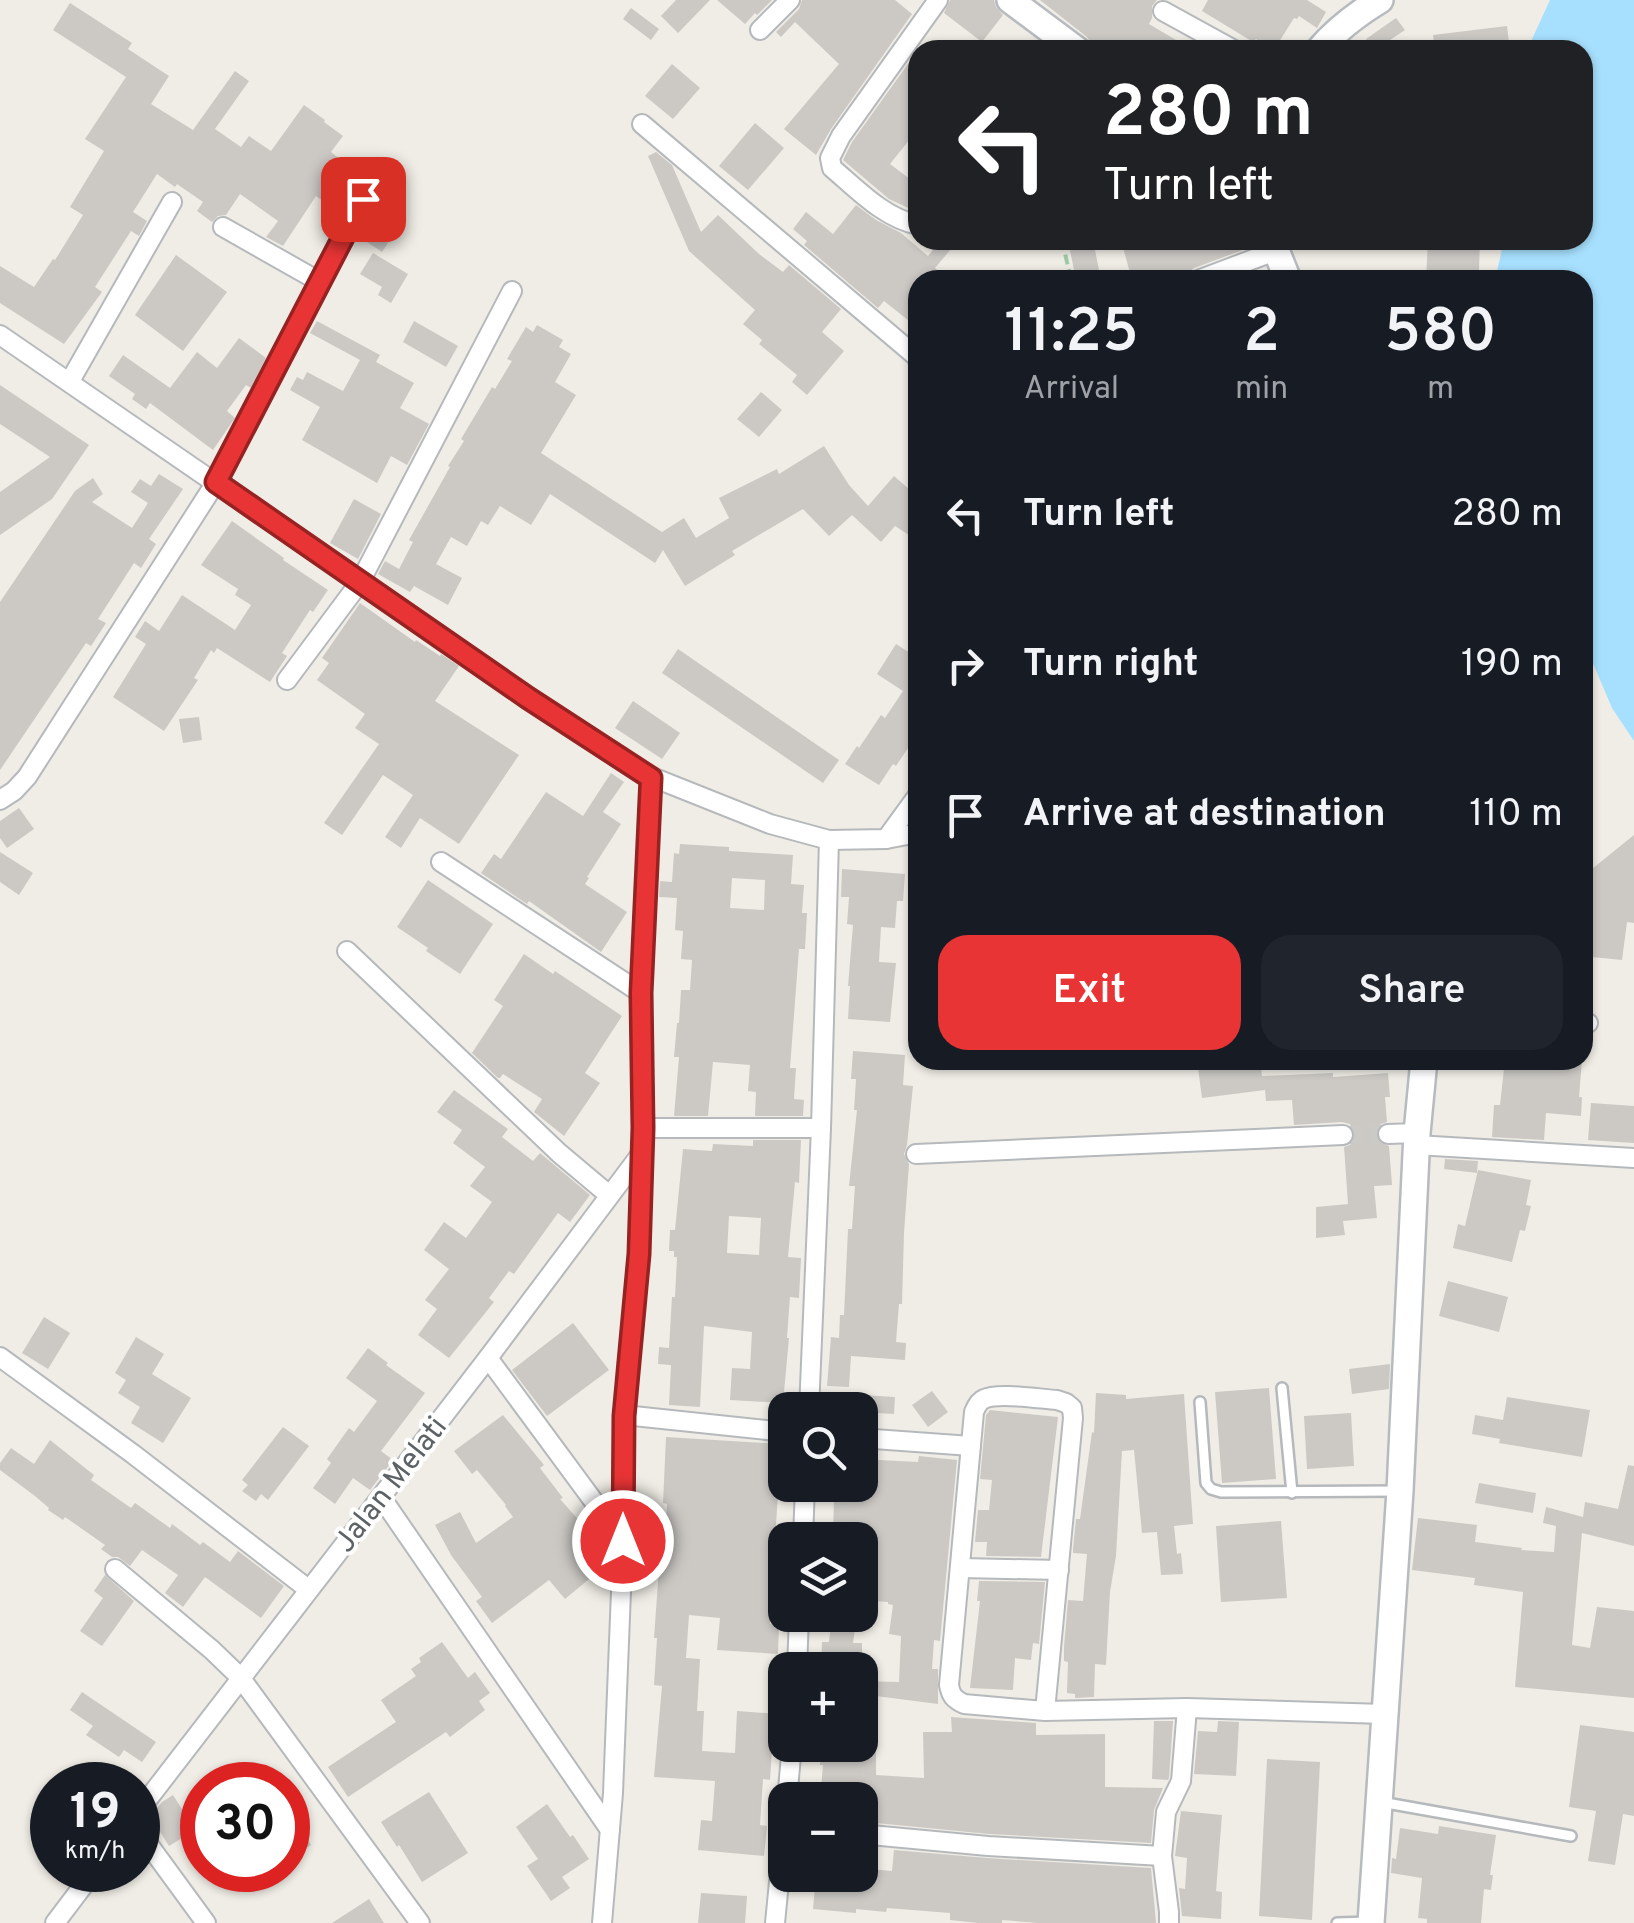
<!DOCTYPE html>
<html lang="en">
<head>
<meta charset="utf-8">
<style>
  body { margin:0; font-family:Overpass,sans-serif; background:#20242c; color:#f1f3f6; height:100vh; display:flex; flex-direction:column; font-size:38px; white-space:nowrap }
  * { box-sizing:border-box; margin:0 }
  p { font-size:32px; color:#9ea1a6 }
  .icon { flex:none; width:55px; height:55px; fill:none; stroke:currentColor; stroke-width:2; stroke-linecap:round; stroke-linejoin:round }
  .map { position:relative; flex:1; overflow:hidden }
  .sheet { position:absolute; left:908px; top:270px; width:685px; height:800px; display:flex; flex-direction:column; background:#171b24; border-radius:30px; box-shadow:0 2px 8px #0004 }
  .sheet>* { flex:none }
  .top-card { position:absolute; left:908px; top:40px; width:685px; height:210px; border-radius:30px; box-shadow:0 2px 8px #0004; background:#202124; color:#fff; overflow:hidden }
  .tools { position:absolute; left:768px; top:1392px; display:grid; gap:20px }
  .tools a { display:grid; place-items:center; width:110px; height:110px; border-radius:20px; background:#171b24; box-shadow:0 2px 8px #0004; font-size:50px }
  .speed { position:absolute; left:30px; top:1762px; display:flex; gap:20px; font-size:50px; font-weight:700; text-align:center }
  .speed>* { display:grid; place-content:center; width:130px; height:130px; border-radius:50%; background:#171b24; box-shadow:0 2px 8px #0004; line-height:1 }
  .speed small { font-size:25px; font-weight:400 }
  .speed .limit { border:15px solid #d22; background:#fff; color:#111 }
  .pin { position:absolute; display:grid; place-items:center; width:85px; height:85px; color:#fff; margin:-42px; border-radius:20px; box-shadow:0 5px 15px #0006 }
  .me { position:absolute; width:110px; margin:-55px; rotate:0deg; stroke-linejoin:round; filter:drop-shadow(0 0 8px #0008) }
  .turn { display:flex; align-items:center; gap:35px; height:210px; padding:0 30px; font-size:45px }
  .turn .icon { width:130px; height:130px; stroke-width:2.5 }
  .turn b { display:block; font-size:70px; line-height:85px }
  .eta { display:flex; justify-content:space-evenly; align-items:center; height:170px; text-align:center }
  .eta b { font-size:60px; font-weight:600; line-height:70px }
  .action { display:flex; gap:20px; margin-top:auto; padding:20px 30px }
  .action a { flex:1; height:115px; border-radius:30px; background:#e83435; color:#fff; font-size:40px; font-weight:600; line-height:115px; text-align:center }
  .action a+a { background:#20242c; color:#f1f3f6 }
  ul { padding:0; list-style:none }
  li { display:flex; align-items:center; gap:30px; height:150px; padding:0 30px }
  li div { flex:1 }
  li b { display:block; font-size:38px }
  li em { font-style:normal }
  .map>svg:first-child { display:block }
  .water { fill:#a7e0fe }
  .building { fill:#ccc9c5; fill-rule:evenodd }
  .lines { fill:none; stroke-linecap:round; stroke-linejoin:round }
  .street-tunnel { stroke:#cbcac6; stroke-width:18; stroke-dasharray:18 9; stroke-linecap:butt }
  .lane-casing { stroke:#b6b9bc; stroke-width:14 }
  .street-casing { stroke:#b6b9bc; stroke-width:22 }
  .secondary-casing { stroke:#b7bbbf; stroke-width:30 }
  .path { stroke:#9dcaa6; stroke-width:4; stroke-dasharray:10 5; stroke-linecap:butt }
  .lane { stroke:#fff; stroke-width:9 }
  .street { stroke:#fff; stroke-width:18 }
  .secondary { stroke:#fff; stroke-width:25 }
  .route-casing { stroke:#972222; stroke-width:25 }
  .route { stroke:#e83435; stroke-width:18 }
  .labels { text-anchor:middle; stroke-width:8; stroke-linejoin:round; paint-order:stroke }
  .street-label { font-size:30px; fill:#5d6266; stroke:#fff }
</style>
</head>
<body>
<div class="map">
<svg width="1634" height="1923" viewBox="0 0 1634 1923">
  <rect width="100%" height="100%" fill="#f0ede6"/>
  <polygon class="water" points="1550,0 1634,0 1634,741 1612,708 1583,640 1582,280 1495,280 1504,240 1582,240 1582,50 1527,50"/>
  <g class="building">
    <polygon points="676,0 710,0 678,33 661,16"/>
    <polygon points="717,0 772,0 757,15 755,13 745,24"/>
    <polygon points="802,0 895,0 912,14 831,129 816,155 784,129 839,64 795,22 781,37 776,32 799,9"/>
    <polygon points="950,0 994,0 996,7 1003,15 982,42 944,13"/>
    <polygon points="1040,0 1157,0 1152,6 1152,18 1149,24 1193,50 1095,50 1087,37"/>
    <polygon points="1208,0 1307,0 1326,12 1317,28 1299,16 1297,19 1294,18 1274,50 1256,39 1253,42 1202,11"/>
    <polygon points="70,3 132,43 128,49 169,76 151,104 193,130 235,71 249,81 215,129 241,147 249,136 271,151 304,105 325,120 324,122 343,136 331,152 341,160 327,178 351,195 341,214 316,196 283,246 266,237 278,221 240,194 226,215 218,216 212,222 197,211 203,202 177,184 175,187 157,174 133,212 147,221 139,236 131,231 95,287 102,292 64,344 0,303 0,266 34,287 53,259 55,260 83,215 70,207 104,151 85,139 126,77 53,30"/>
    <polygon points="631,8 659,29 651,40 623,19"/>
    <polygon points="1396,18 1405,30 1375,50 1366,39"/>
    <polygon points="1507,26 1510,50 1435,50 1433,35"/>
    <polygon points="918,50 918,129 890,164 918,185 917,212 889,199 843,160 852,142"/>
    <polygon points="672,64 700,88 673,119 645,96"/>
    <polygon points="755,123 784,148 748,190 719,166"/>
    <polygon points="656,152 672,165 701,232 718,215 759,254 783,272 789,265 841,309 822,332 844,351 807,395 792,382 797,375 759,344 762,340 743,324 755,310 689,251 648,156"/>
    <polygon points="856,205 876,220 901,233 928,256 941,240 957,242 935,268 949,280 918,280 918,328 884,301 878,308 804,245 807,241 793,229 806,212 833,234"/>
    <polygon points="366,223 390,240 382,252 358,236"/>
    <polygon points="1068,240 1093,240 1101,280 1076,280"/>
    <polygon points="1121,240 1246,240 1248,248 1194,268 1188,273 1186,279 1132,280"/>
    <polygon points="1428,240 1480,240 1479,271 1456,270 1455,280 1426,280"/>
    <polygon points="373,253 408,274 391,303 378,295 382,287 360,274"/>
    <polygon points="176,255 227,292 183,351 135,315"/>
    <polygon points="317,321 380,355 376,362 414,383 400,408 429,424 407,465 391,456 377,483 302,440 320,407 290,390 297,377 303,380 307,372 343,391 360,360 310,333"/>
    <polygon points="414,321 458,346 446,367 403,342"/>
    <polygon points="537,325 563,340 559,347 571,354 555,382 576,395 541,453 662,532 684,518 696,538 729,518 719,498 777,469 779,474 824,446 849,485 868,506 894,476 918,497 918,541 895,526 881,542 852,515 829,536 803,509 732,551 735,555 685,586 663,550 655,563 550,494 531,525 500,506 488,525 481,521 467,546 451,537 436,564 462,578 448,605 414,586 410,592 378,574 385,561 399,569 413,542 409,540 450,467 448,466 464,441 461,439 492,387 495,389 512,361 507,359 526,327 533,332"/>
    <polygon points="239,338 266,358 251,388 246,385 227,411 235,418 213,450 150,403 146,409 132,399 135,394 109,376 123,355 170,388 197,352 217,368"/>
    <polygon points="0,385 89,445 52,499 0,535 0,492 50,457 0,424"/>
    <polygon points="761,392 782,410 759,437 737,419"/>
    <polygon points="159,474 183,489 149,539 156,544 141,568 134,563 98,619 106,623 91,646 86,643 0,770 0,602 75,491 93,478 103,494 92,502 132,528 148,503 131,492 140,479 151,486"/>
    <polygon points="354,499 381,514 358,559 330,543"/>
    <polygon points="232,521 284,558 283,560 328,590 313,612 310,610 282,653 287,656 270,682 217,648 214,653 211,650 194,678 198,680 164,731 113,697 146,644 135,637 145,621 159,631 182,595 235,630 251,605 235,595 238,589 201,565"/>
    <polygon points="360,603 415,642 416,640 440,656 441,654 459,666 435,701 519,755 459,844 420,818 401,848 385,837 413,795 383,775 342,835 324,823 379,744 355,728 365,714 317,680 329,663 322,658"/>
    <polygon points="896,644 918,658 918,733 896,766 893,764 879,785 845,764 857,746 859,748 881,715 885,718 903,691 877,674"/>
    <polygon points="678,649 839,760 823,783 662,673"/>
    <polygon points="633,701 680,733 662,759 615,728"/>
    <polygon points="199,717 202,740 183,743 179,719"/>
    <polygon points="611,773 624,782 603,812 621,824 587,877 589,878 585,884 627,912 601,952 529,901 527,904 481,873 494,854 501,859 546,792 583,816"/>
    <polygon points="19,808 34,829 7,848 0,838 0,821"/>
    <polygon points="1634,835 1634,923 1627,922 1622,960 1582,956 1582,877"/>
    <path d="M680 844 729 847V851L793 855 791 884 804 885 802 913H807L805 949H799L790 1068H796L794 1099 804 1100 803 1116H755L756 1092 748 1091 750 1065 713 1062 708 1116H674L679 1057H674L677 1023H679L681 990H690L692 960 681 959 683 931 675 930 677 898 659 897 660 881 672 882 674 853 679 854ZM732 878 765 880 764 910 730 908Z"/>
    <polygon points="0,852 33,873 19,895 0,882"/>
    <polygon points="842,869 905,874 903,901 897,901 895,928 881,927 879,962 896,963 890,1022 848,1019 850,986 848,986 853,925 847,924 849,897 841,897"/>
    <polygon points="428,880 493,924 460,974 426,951 428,948 397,927"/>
    <polygon points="524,954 553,974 555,971 622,1016 585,1073 600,1083 564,1136 534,1112 542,1099 503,1074 500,1078 498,1078 472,1053 503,1006 494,1000"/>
    <polygon points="853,1051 905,1055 903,1085 913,1086 907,1145 904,1154 909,1164 904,1233 902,1304 899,1304 896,1342 906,1343 905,1360 851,1356 849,1387 827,1386 831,1337 839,1338 840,1315 844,1315 848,1229 852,1229 855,1186 849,1186 857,1110 854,1110 856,1079 851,1079"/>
    <polygon points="1260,1060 1262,1076 1333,1073 1333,1077 1388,1073 1390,1097 1385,1097 1387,1122 1381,1124 1376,1133 1378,1141 1389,1146 1392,1185 1374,1186 1377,1218 1343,1221 1345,1235 1316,1238 1316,1207 1348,1204 1344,1147 1350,1145 1355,1135 1350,1124 1342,1122 1294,1125 1292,1100 1266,1101 1265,1090 1202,1098 1198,1068"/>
    <polygon points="1505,1060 1582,1060 1579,1097 1582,1097 1581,1116 1546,1113 1544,1140 1492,1137 1494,1105 1500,1105"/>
    <polygon points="454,1090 508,1129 502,1137 533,1161 540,1153 590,1195 570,1222 558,1213 514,1274 509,1271 489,1298 494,1302 449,1358 418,1335 437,1309 425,1300 449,1269 424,1250 444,1222 466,1238 492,1202 470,1186 485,1167 453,1143 462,1130 437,1112"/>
    <polygon points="1591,1103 1634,1106 1634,1143 1588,1140"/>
    <path d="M753 1140H801L799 1183 795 1182 788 1257 801 1258 799 1298 790 1297 787 1338H789L783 1403 730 1400 732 1368 750 1369 752 1332 704 1326 700 1407 669 1405 671 1365 658 1364 659 1347 669 1348 672 1297H675L677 1257H674V1251H669L670 1230H675L683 1149 712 1151 713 1144 753 1146ZM729 1216 761 1218 759 1255 727 1253Z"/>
    <polygon points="1445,1159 1478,1161 1477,1173 1444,1169"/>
    <polygon points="1478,1170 1531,1180 1526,1205 1531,1206 1525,1231 1520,1230 1512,1262 1453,1248 1458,1224 1465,1226"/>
    <polygon points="1448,1281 1508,1297 1499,1332 1439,1316"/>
    <polygon points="44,1317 70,1333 48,1369 22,1353"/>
    <polygon points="573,1323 609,1370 547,1416 512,1370"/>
    <polygon points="136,1337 164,1354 152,1374 191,1398 163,1443 131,1423 140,1407 118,1393 126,1380 115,1373"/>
    <polygon points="368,1348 388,1363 386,1365 425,1393 381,1451 393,1460 370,1490 353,1478 335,1504 313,1488 331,1463 327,1459 349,1428 354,1432 377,1401 346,1378"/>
    <polygon points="1390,1364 1389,1389 1352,1394 1349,1369"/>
    <polygon points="1269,1388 1276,1479 1222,1483 1215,1392"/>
    <polygon points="932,1391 948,1412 928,1427 912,1405"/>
    <polygon points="1096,1393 1126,1395 1126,1399 1184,1394 1193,1524 1174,1526 1177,1554 1181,1553 1183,1574 1161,1575 1157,1532 1142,1533 1134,1450 1122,1451 1116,1556 1110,1592 1106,1665 1095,1664 1094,1697 1075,1698 1075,1694 1067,1693 1068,1662 1064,1661 1064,1647 1068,1600 1083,1601 1087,1554 1073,1553 1073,1549 1076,1519 1080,1519 1092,1432 1094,1433"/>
    <polygon points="862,1395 895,1397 894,1414 861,1412"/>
    <polygon points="1507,1397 1590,1410 1582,1457 1499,1443 1500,1439 1472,1434 1475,1415 1503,1420"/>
    <polygon points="990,1410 1058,1417 1041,1557 986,1556 987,1542 975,1542 978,1510 989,1510 992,1480 980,1479 986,1415"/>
    <polygon points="1351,1413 1354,1466 1307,1469 1304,1416"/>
    <polygon points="503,1415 544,1465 540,1468 563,1498 560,1499 583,1525 577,1530 606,1565 565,1599 549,1580 492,1623 476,1601 482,1597 451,1555 435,1525 460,1512 476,1543 513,1517 505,1506 506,1505 477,1470 472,1474 454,1451"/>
    <polygon points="283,1427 309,1446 268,1500 261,1494 256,1501 242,1491 248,1485 242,1480"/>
    <polygon points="666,1437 781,1444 770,1624 779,1625 778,1654 717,1650 720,1618 689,1615 686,1658 700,1659 697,1711 704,1711 702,1751 735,1753 737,1711 779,1714 777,1751 772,1750 770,1780 763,1779 760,1825 767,1826 764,1856 698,1850 701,1820 712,1821 715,1781 654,1777 662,1686 654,1685 657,1638 654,1638 661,1540 665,1540 667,1504 663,1503"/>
    <polygon points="50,1440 94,1475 91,1480 131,1508 135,1503 170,1528 172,1524 200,1545 203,1542 230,1562 238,1551 284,1586 261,1618 205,1577 183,1607 165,1593 178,1575 142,1550 130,1566 118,1557 112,1557 101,1549 105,1545 65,1517 63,1520 48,1510 49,1508 35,1496 0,1470 0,1463 11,1448 34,1464"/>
    <polygon points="919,1456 957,1460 940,1641 934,1640 932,1669 938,1669 938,1704 876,1696 876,1775 924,1778 923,1732 952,1732 951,1717 1036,1723 1036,1735 1105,1734 1105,1787 1163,1788 1154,1810 1151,1843 989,1834 876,1823 878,1800 820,1800 823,1765 820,1765 820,1745 860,1745 860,1681 899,1682 901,1636 889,1634 893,1605 888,1604 888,1602 860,1600 860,1540 833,1540 834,1493 840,1494 840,1485 860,1485 860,1459 918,1462"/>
    <polygon points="1628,1465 1634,1466 1634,1546 1582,1533 1572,1645 1590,1648 1597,1607 1634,1611 1634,1698 1515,1687 1523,1592 1474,1585 1475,1578 1412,1570 1418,1518 1477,1525 1475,1542 1522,1548 1521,1550 1554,1552 1556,1526 1543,1523 1546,1507 1583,1517 1585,1502 1618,1509"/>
    <polygon points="1479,1483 1536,1493 1533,1513 1475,1503"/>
    <polygon points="1281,1521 1287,1598 1221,1602 1216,1526"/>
    <polygon points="105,1575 134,1601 102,1646 80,1631 103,1598 94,1591"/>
    <polygon points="979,1581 1045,1582 1039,1644 1033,1643 1031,1660 1015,1658 1013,1690 970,1688 980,1601 977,1601"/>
    <polygon points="832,1615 857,1615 853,1643 862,1643 862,1670 821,1670 822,1642 829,1642"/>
    <polygon points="442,1642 468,1678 475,1672 490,1693 479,1701 485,1710 450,1737 446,1732 348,1797 328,1767 396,1722 381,1700 416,1676 411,1669 421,1662 419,1658"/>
    <polygon points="82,1692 156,1742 142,1762 124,1750 119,1757 86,1735 93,1726 70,1710"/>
    <polygon points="1173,1721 1169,1778 1168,1780 1152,1779 1154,1721"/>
    <polygon points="1218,1721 1239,1722 1236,1776 1194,1774 1198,1731 1217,1732"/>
    <polygon points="1580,1725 1634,1732 1634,1816 1623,1814 1615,1865 1588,1861 1596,1811 1569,1807"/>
    <polygon points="1267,1759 1320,1762 1312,1920 1259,1916"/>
    <polygon points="429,1792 468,1853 422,1882 399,1845 397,1847 381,1822"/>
    <polygon points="173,1795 195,1830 169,1846 150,1816 162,1802"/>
    <polygon points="547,1804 570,1837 573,1835 589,1859 562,1877 570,1888 551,1901 527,1866 538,1859 516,1827"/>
    <polygon points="288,1807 311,1845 288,1859"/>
    <polygon points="1181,1811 1222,1815 1216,1891 1222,1892 1221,1919 1182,1916 1179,1888 1185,1889 1187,1858 1175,1856"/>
    <polygon points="1439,1826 1496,1835 1490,1875 1493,1875 1491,1890 1484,1889 1481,1923 1427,1923 1427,1919 1418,1918 1422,1878 1391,1873 1392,1858 1396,1859 1400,1828 1438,1834"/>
    <polygon points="894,1850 987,1858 1151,1868 1156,1923 1038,1923 1002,1920 1002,1923 978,1923 950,1920 950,1913 887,1908 886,1912 856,1909 856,1913 813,1909 816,1875 860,1875 860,1868 892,1871"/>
    <polygon points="701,1893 747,1896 745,1923 698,1923"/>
    <polygon points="369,1899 384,1923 332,1923"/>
  </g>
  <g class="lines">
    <polyline class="street-tunnel" points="1343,1135 1388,1134"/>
    <defs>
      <g id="lane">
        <polyline points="1282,1388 1292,1493"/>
        <polyline points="1200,1402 1206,1483 1211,1489 1221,1492 1397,1491"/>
        <polyline points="1381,1802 1571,1836"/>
        <polyline points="1337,1923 1369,1922"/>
      </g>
      <g id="street">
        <polyline points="1163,11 1234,50"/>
        <polyline points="760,30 790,0"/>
        <polyline points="642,124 918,358"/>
        <path d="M918 225C884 218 858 190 832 168L830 158 841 136 938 0"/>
        <polyline points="223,227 320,282"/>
        <polyline points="1198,280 1275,251"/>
        <polyline points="0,335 528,698 642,773 770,824 829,840 886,839 918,833"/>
        <polyline points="70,381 172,202"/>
        <polyline points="287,680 360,582 512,291"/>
        <polyline points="0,800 14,791 27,777 216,482 363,199"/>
        <polyline points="886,839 918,795"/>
        <polyline points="441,862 641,993"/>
        <polyline points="347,951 559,1153 609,1195"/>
        <polyline points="1582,1022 1588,1023"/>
        <polyline points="643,1128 821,1128"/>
        <polyline points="1388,1134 1417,1133"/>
        <polyline points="1416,1145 1634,1158"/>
        <polyline points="916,1154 1343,1135"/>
        <polyline points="0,1357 133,1454 308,1589"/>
        <polyline points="488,1358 623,1541"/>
        <polyline points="809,1410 821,1128 829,840"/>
        <polyline points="624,1415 785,1432"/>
        <polyline points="860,1438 971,1446"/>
        <polyline points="381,1497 610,1830"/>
        <polyline points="803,1540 805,1485"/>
        <polyline points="961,1568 1059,1570"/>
        <polyline points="115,1569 212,1650 240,1677 420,1923"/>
        <polyline points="797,1670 799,1615"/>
        <path d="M1045 1711 1073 1418 1072 1408 1066 1403 1057 1400C1040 1399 998 1392 984 1399 979 1401 976 1407 974 1412L949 1685C951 1696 954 1699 964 1704L1045 1711 1187 1708 1384 1714"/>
        <polyline points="787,1800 792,1745"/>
        <polyline points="138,1812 488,1358 641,1154"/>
        <polyline points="138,1830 206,1923"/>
        <polyline points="860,1834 988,1846 1162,1856"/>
        <polyline points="55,1923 95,1870"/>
        <polyline points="602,1923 613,1793 623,1541 624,1415 639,1254 643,1128 641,993 651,778"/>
        <polyline points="775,1923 785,1821"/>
        <polyline points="1169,1923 1169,1912 1162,1856 1166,1812 1181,1781 1187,1708"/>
      </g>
      <g id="secondary">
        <polyline points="1010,0 1077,50"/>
        <path d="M1319 50C1336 30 1357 14 1380 0"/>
        <polyline points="1272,240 1288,280"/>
        <polyline points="1371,1923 1400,1491 1417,1133 1424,1060"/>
      </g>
    </defs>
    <use href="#lane" class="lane-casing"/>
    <use href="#street" class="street-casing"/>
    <use href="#secondary" class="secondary-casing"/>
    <polyline class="path" points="1062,240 1071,280"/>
    <use href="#lane" class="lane"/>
    <use href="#street" class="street"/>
    <use href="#secondary" class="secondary"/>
  </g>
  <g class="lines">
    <defs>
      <polyline id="route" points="363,199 216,482 528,698 651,778 641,993 643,1128 639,1254 624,1416 623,1541"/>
    </defs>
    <use href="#route" class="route-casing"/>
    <use href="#route" class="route"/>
  </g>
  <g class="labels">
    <g class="street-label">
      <text transform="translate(390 1484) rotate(-52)" y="10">Jalan Melati</text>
    </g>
  </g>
</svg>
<div class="tools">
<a><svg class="icon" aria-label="search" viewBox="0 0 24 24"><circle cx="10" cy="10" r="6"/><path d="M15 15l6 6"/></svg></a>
<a><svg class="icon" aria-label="layers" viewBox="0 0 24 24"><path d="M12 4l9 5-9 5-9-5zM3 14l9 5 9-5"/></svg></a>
<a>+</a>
<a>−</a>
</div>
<div class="speed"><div>19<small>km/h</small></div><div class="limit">30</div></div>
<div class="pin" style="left:363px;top:199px;background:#d93025"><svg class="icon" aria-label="arrive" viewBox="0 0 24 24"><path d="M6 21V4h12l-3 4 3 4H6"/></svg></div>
<svg class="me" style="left:623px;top:1541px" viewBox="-20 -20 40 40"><circle r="17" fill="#e83435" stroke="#fff" stroke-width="3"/><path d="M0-11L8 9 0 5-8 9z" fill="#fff"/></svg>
<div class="top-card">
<div class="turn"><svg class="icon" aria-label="left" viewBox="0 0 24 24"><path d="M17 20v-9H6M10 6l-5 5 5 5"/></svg><div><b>280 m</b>Turn left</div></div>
</div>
<section class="sheet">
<div class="eta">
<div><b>11:25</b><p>Arrival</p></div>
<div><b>2</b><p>min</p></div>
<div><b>580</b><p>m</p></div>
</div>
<ul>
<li><svg class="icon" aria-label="left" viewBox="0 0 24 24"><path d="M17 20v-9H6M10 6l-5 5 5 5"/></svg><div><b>Turn left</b></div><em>280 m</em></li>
<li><svg class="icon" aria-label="right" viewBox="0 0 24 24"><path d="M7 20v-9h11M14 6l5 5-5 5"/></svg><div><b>Turn right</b></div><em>190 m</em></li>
<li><svg class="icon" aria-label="arrive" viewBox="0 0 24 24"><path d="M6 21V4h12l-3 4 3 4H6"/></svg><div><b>Arrive at destination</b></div><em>110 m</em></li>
</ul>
<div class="action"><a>Exit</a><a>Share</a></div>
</section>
</div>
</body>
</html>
